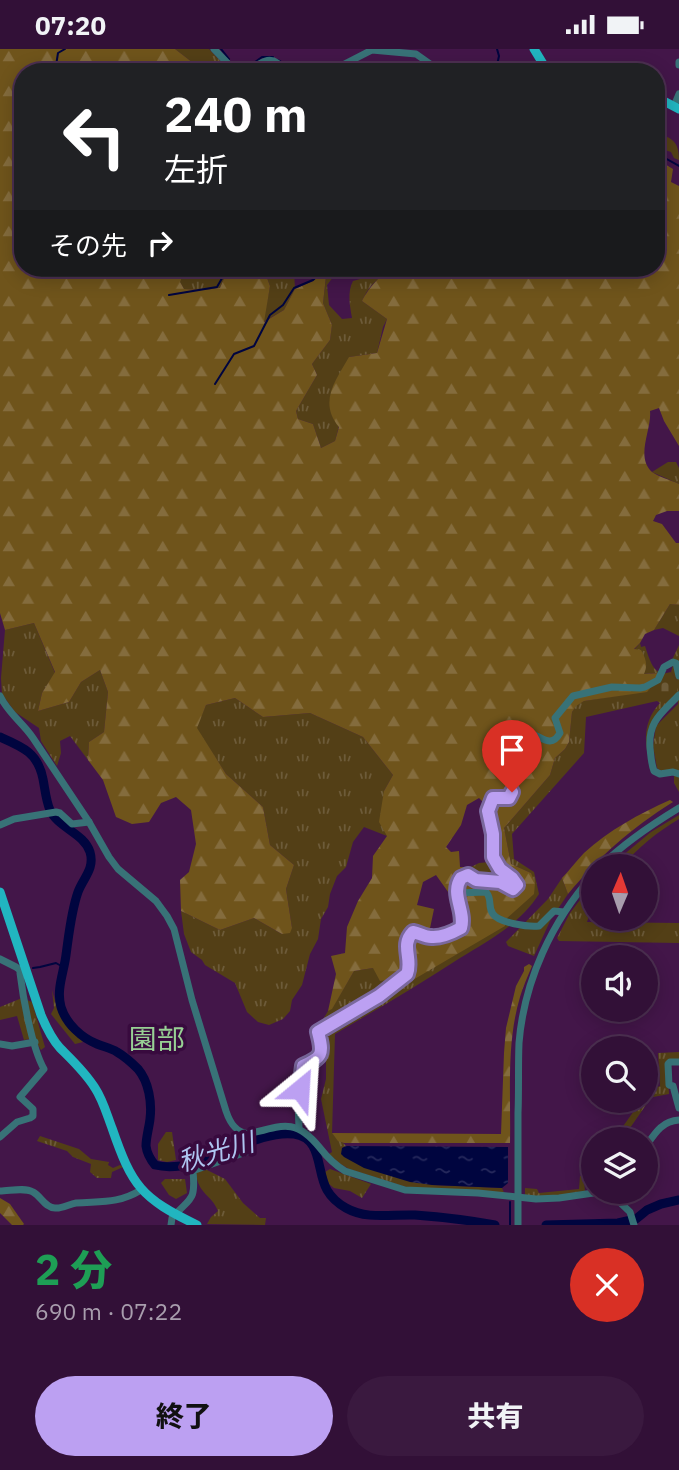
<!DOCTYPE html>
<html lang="ja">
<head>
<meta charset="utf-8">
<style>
  body { margin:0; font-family:"IBM Plex Sans","Noto Sans JP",sans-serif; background:#3a193f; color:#f1f3f6; height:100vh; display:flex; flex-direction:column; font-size:26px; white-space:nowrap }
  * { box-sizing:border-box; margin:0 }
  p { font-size:23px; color:#a89dad }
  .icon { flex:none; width:38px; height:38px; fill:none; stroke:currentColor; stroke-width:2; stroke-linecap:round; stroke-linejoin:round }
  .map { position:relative; height:1176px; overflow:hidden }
  .sheet { display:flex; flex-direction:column; background:#321037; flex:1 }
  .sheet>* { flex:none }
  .top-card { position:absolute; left:14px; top:14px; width:651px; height:214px; border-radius:28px; box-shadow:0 4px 18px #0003,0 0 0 2px #4d3052; background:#202124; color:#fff; overflow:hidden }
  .needle { width:46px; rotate:2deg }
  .tools { position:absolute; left:581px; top:805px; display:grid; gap:14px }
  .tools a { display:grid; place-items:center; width:77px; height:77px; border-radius:50%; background:#321037; box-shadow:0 4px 18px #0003,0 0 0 2px #4d3052; font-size:35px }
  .pin { position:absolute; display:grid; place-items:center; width:60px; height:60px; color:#fff; margin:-72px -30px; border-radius:50% 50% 50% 0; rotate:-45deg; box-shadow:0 0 7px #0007 }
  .pin .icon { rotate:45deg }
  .me { position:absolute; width:77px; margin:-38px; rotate:27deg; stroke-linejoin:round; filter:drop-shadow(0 0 5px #0008) }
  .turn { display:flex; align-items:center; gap:24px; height:147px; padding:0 35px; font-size:32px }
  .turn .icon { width:91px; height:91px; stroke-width:2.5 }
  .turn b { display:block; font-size:49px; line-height:60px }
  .then { display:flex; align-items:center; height:66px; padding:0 35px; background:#0003; gap:14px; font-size:26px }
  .round { display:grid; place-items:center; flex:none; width:74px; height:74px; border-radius:37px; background:#3a193f }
  .head { display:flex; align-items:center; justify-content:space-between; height:119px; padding:0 35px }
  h1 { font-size:42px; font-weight:800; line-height:52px; color:#1e9e55 }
  .cta { display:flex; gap:14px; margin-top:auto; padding:14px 35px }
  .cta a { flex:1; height:80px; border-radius:42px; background:#bca0f2; color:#111; font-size:28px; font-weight:800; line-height:80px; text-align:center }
  .cta a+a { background:#3a193f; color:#f1f3f6 }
  .status { display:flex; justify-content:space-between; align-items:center; height:49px; padding:0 35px; background:#321037; direction:ltr }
  .status svg { height:19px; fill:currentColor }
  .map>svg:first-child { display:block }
  .grass { fill:url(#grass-tufts) }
  .forest { fill:url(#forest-firs); fill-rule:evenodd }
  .cemetery { fill:url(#cemetery-stones) }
  .water { fill:url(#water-ripples) }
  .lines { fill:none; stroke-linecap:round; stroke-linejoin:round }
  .stream { stroke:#00053f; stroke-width:2 }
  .river { stroke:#00053f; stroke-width:9 }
  .minor { stroke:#387277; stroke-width:7 }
  .major { stroke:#21b5c0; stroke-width:9 }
  .route-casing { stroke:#7a689d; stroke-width:18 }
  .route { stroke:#bca0f2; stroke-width:12 }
  .labels { text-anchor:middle; stroke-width:7; stroke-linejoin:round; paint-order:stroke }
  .water-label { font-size:26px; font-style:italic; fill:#aec5f0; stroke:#380a3e }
  .quarter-label { font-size:28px; fill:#98d094; stroke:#380a3e }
</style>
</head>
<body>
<div class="status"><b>07:20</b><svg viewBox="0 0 49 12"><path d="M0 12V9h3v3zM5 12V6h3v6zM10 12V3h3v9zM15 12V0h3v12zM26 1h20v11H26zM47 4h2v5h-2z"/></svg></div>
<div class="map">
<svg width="679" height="1176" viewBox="0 0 679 1176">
  <defs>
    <pattern id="grass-tufts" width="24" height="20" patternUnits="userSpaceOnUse" patternTransform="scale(1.75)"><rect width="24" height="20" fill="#533f16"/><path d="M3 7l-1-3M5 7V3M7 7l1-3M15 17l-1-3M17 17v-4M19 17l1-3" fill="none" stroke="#6d5b39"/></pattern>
    <pattern id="forest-firs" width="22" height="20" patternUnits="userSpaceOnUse" patternTransform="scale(1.75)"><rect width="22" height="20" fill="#6f541b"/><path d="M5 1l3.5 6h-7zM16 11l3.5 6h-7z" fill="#846c3d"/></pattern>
    <pattern id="cemetery-stones" width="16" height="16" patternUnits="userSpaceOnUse" patternTransform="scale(1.75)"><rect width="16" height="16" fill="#533f16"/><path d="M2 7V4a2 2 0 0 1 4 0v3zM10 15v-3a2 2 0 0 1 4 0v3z" fill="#6d5b39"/></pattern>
    <pattern id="water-ripples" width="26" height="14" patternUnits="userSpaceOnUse" patternTransform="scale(1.75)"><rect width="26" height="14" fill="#00053f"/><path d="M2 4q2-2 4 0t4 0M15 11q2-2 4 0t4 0" fill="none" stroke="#26295c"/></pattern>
  </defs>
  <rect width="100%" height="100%" fill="#431649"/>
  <g class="grass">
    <polygon points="175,0 209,0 225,17 217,23 197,17"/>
    <path d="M656 79 661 81 660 85C675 90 679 96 679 111L674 109 671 103 656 98Z"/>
    <polygon points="177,219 211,220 213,219 233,219 234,222 226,225 220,239 204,241 184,240 174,224"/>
    <polygon points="271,219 289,219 294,222 295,240 284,261 263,273 270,237 267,229 275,223"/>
    <path d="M327 219H340L327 236 329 256 342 270 352 269C350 257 347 243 353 232L364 229 371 219H391L393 220C377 230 370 235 362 252L387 270 383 278 377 304 349 308 339 377 335 392 321 399 313 375 298 370 296 362 317 326 312 315 330 291 332 276 323 254 326 228 322 223Z"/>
    <polygon points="668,413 676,413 679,419 679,435 652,423"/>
    <polygon points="659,517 671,555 679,556 679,587 663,579 654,581 670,555"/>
    <polygon points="34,574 55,624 42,644 38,662 69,653 81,633 100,621 108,643 104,683 89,693 88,711 70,687 60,692 61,704 57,717 41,692 39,679 15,663 2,645 1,629 5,581"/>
    <path d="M640 594 641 598 645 597C653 622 654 622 677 632L671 623 673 616 672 611 679 596V743L674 734V720L661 722 657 719 653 697 656 677 678 655 677 645 658 663 647 702C644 684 647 668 660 654L657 652 586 668 584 704 512 785 514 810 534 823 539 845C520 875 489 891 460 909 419 936 377 960 335 985L332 1084C337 1091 342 1092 346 1097L342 1099 432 1136 502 1139 505 1146 409 1139 349 1120 339 1114 329 1105 332 1103 321 1050 326 1030V1013L318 979 328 962 332 959 354 922 373 919 505 870 533 845 531 824 511 815 504 779 550 726 555 709 565 700 569 693 572 663 576 656 584 652 647 642 658 624 643 625 634 601Z"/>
    <polygon points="235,649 263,668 310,664 363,688 393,726 384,742 387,787 364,778 353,793 346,818 337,827 330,845 328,858 321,870 318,890 310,905 302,936 292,951 290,962 283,970 269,976 258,973 247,963 235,934 205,916 202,911 191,903 184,885 181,862 220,881 254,869 282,885 292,879 286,840 294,816 270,796 263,758 226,725 196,679 206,656"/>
    <path d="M679 766V770C657 783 639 798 622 817H610L651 783Z"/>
    <polygon points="486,782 493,783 501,819 517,829 520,834 516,843 509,843 483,834 471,818 479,814 490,813"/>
    <polygon points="562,829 568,845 551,870 534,907 508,897 506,893 548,850"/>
    <polygon points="593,834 593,855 587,873 679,874 679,894 559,892 557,889 570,864"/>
    <path d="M52 941C59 967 62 974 83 993L75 995 51 965 54 959Z"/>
    <polygon points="22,949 32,953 45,998 41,1001 34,989 24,991 17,967 0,971 0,958"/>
    <polygon points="679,1003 679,1011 667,1011 669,1045 648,1049 648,1053 630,1079 636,1085 633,1090 614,1090 641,1052 646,1052 646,1042 660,1037 658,1004"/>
    <polygon points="166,1083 172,1083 176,1111 167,1113 158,1111 158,1095"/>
    <polygon points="40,1087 79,1100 91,1110 109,1113 108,1116 113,1119 120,1116 123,1118 112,1123 111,1129 97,1129 90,1123 91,1115 73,1108 67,1102 37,1092"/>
    <path d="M205 1120 225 1130 243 1154 260 1169H266L265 1176 207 1175 211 1168 218 1162C212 1146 198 1145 196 1124Z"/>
    <polygon points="330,1120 371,1135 362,1149 350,1142 334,1139 329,1135 325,1123"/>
    <polygon points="593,1124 593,1129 584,1130 585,1143 550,1147 525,1147 525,1139 537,1140 539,1144 579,1140 580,1127 591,1126"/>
    <polygon points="165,1130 185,1130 187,1144 176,1150 169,1146 161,1134"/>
  </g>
  <g class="forest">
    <path d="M0 0H175L197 17 215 23H23V219H177L174 223 182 227 180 233 184 240 204 241 220 239 226 225 243 219H272L275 223 267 229 270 237 264 273 284 261 295 240 313 232 322 223 326 227 323 254 332 276 330 291 312 315 317 326 296 362 298 370 313 375 321 399 335 392 339 378C318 353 336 331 349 308L377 304 387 270 362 252C369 238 389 213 407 219 412 221 418 225 423 228L421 219H656V110L673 120 671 133 679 137V397L664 372 659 359 650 362C652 380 635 408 652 423 659 428 671 431 679 435V462H667L656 466 653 472 662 475 676 494H679V556L670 555 654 581 645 585 640 594 634 600 641 601C646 610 648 616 644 625L659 624 657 631 647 643 584 652 576 657 572 663 569 693 565 700 555 709 550 726 504 779 511 815 531 824 535 834 534 845 506 870 505 877 406 935 400 929 380 932 373 919 354 922 332 960 328 962 336 925 331 907 345 904 347 878 358 852 372 829 373 807 387 787 379 773 384 742 393 726 363 688 310 664 263 668 235 649 206 656 197 679 226 725 263 758 270 796 294 816 286 840 292 879 290 884 282 885 254 869 220 881 181 862 180 831 189 823 196 795 191 761 176 748 161 754 149 773 132 775 116 768 103 731 88 711 89 693 104 683 108 643 100 621 81 633 69 653 38 662 42 644 55 623 34 574 5 581 0 564ZM479 749 484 754 486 782 493 784C494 795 494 810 501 819 507 825 515 827 520 834L516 842 509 843 500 835 483 834 471 818H460L459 802 451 803 446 798 461 776 467 756ZM436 826 451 847H460C467 881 467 889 429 884L434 860 417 856 423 833Z"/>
    <path d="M670 751 673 753C630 780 601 806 568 845L562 829C570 821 576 812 584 804 609 781 639 765 670 751Z"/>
    <path d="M529 915 532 917C528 927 523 937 520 948 506 995 511 1045 510 1094H344L338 1092 332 1084 501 1085 504 1004 506 979 516 937 524 922V918Z"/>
    <polygon points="0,1149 10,1155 24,1175 23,1176 12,1176 0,1164"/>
  </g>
  <polygon class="cemetery" points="671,623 677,632 677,644 660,644 662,625"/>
  <polygon class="water" points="346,1097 508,1098 508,1134 502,1139 432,1136 410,1133 364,1119 344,1108 341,1105 342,1099"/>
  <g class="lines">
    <g class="stream">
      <polyline points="221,0 229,10"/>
      <polyline points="497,0 499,7 497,16"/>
      <polyline points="278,11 285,15 289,23"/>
      <polyline points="255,13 262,8 273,8"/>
      <polyline points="237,19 248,18"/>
      <path d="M340 20C358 21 368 6 382 23"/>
      <polyline points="55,23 58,4 65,0"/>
      <polyline points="320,23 332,17"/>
      <polyline points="656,104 679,117"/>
      <polyline points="169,246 217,238 225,224 238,219"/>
      <polyline points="215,335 234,305 254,297 270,266 283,256 294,239 313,231 326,219"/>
      <polyline points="33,919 40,918 56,914 63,918"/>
      <polyline points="510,1176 510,1153"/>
    </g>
    <g class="river">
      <path d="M0 688C23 698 38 704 43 730 45 740 46 752 50 761 58 779 84 784 90 803 95 820 83 829 78 843 71 863 69 885 66 906 64 923 56 940 61 958 66 975 82 989 97 995 104 998 111 999 117 1003 124 1007 132 1014 138 1020 149 1033 152 1054 150 1070 149 1079 146 1088 146 1097 147 1105 150 1110 155 1116 200 1127 251 1080 294 1085 323 1089 316 1122 327 1141 331 1148 339 1155 346 1159 367 1171 392 1165 415 1166 442 1168 468 1171 495 1176"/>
      <polyline points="546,1176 618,1174 636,1170 647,1161 661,1155 679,1151"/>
    </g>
    <g class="minor">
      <polyline points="214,0 236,23"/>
      <polyline points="679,13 679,16"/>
      <path d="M248 23C262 12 273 3 285 23"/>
      <polyline points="329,23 372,1 416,5 433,17 449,17 460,23"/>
      <path d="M486 23C494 16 500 20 509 23"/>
      <polyline points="674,57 679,45"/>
      <path d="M679 646C662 664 648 672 650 699 651 707 651 714 654 722L660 725 673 723 679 725"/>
      <path d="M0 647C8 664 23 674 33 689L89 773 109 808 118 820 156 852 167 867 174 880 192 951 226 1062C230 1074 236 1084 249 1085 283 1076 296 1069 320 1099 327 1108 335 1116 345 1122L405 1141 478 1144 536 1150 559 1149 600 1143"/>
      <polyline points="0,776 14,770 56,763 60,764 72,775 89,773"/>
      <path d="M601 817C624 794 651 776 679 759"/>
      <path d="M457 844 486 843C493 851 487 857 493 865 499 874 528 878 539 877L554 862 564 863"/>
      <polyline points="0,910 16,918 21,922"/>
      <polyline points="0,995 12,997 35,993"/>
      <polyline points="679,1013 670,1013 668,1015 669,1036 673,1037 679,1059"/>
      <path d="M299 1079 298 1052 302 1020 303 1017C323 1008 324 1006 318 983 342 968 398 944 409 920 409 907 401 893 413 883L432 888 448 886 461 879C466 862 450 845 461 829L468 826 476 831 500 833 513 840 517 836 512 829 500 820 495 814 493 808V785L488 762 493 749H509L511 747 513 734 520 721V691L524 684C539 682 549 703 560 684L555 669 573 647 612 638 640 639 645 638 658 631 664 618 673 613 676 614 679 627"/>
      <path d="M0 1088 17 1073 30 1069 33 1067V1060L20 1048 44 1020C32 999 23 949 20 924L21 922 26 920"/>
      <path d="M646 1097C655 1084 662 1072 679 1071"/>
      <path d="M0 1142C10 1142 24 1138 33 1143 41 1147 45 1159 55 1159 62 1160 69 1155 76 1154 101 1152 118 1155 141 1141"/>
      <polyline points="609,1143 630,1163 634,1176"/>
      <path d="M171 1176 172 1169C190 1148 196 1154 193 1122L195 1121 249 1102 244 1084"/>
      <path d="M518 1176C518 1139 518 1101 518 1064 519 1041 518 1017 519 994 524 932 552 872 593 826"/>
    </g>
    <g class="major">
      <polyline points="534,0 548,23"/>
      <polyline points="656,48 679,60"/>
      <path d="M0 843 41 966C46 978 51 989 60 999 73 1012 85 1023 95 1039 103 1051 107 1066 112 1079 132 1137 141 1149 197 1176"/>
    </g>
  </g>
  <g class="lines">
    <defs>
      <path id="route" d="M300 1040 303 1017C322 1008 324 1006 318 983L379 947 407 925C413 910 400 896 413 883 419 884 425 888 431 888 441 889 452 884 461 879 466 862 450 845 461 829L468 826 476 831 500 833 513 840 517 836 512 829 500 820 493 808V785L488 762 493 749H509L512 743"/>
    </defs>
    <use href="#route" class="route-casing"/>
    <use href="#route" class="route"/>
  </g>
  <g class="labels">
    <g class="water-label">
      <text transform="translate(216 1103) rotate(-16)" y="9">秋光川</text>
    </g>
    <g class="quarter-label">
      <text x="157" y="1000">園部</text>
    </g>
  </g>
</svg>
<div class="tools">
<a><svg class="needle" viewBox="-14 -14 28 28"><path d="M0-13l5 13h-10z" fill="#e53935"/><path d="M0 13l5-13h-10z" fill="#a89dad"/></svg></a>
<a><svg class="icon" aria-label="sound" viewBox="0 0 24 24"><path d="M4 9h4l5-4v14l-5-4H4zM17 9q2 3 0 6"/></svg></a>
<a><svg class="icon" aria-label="search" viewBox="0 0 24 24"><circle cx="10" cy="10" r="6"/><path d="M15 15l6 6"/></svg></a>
<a><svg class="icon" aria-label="layers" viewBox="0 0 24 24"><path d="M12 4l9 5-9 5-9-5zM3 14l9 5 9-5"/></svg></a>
</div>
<div class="pin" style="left:512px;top:743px;background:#d93025"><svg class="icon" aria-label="arrive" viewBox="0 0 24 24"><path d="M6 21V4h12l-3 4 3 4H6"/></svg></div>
<svg class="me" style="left:300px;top:1040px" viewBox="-20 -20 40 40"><path d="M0-17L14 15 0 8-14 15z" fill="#bca0f2" stroke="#fff" stroke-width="4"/></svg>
<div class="top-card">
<div class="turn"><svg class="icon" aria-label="left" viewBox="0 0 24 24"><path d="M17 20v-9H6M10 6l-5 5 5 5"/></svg><div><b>240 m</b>左折</div></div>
<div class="then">その先<svg class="icon" aria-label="right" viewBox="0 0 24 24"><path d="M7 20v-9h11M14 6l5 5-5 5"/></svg></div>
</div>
</div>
<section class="sheet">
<div class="head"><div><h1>2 分</h1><p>690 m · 07:22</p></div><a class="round" style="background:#d93025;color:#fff"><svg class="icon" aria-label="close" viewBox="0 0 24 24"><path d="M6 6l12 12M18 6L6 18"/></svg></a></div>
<div class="cta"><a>終了</a><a>共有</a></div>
</section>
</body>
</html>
